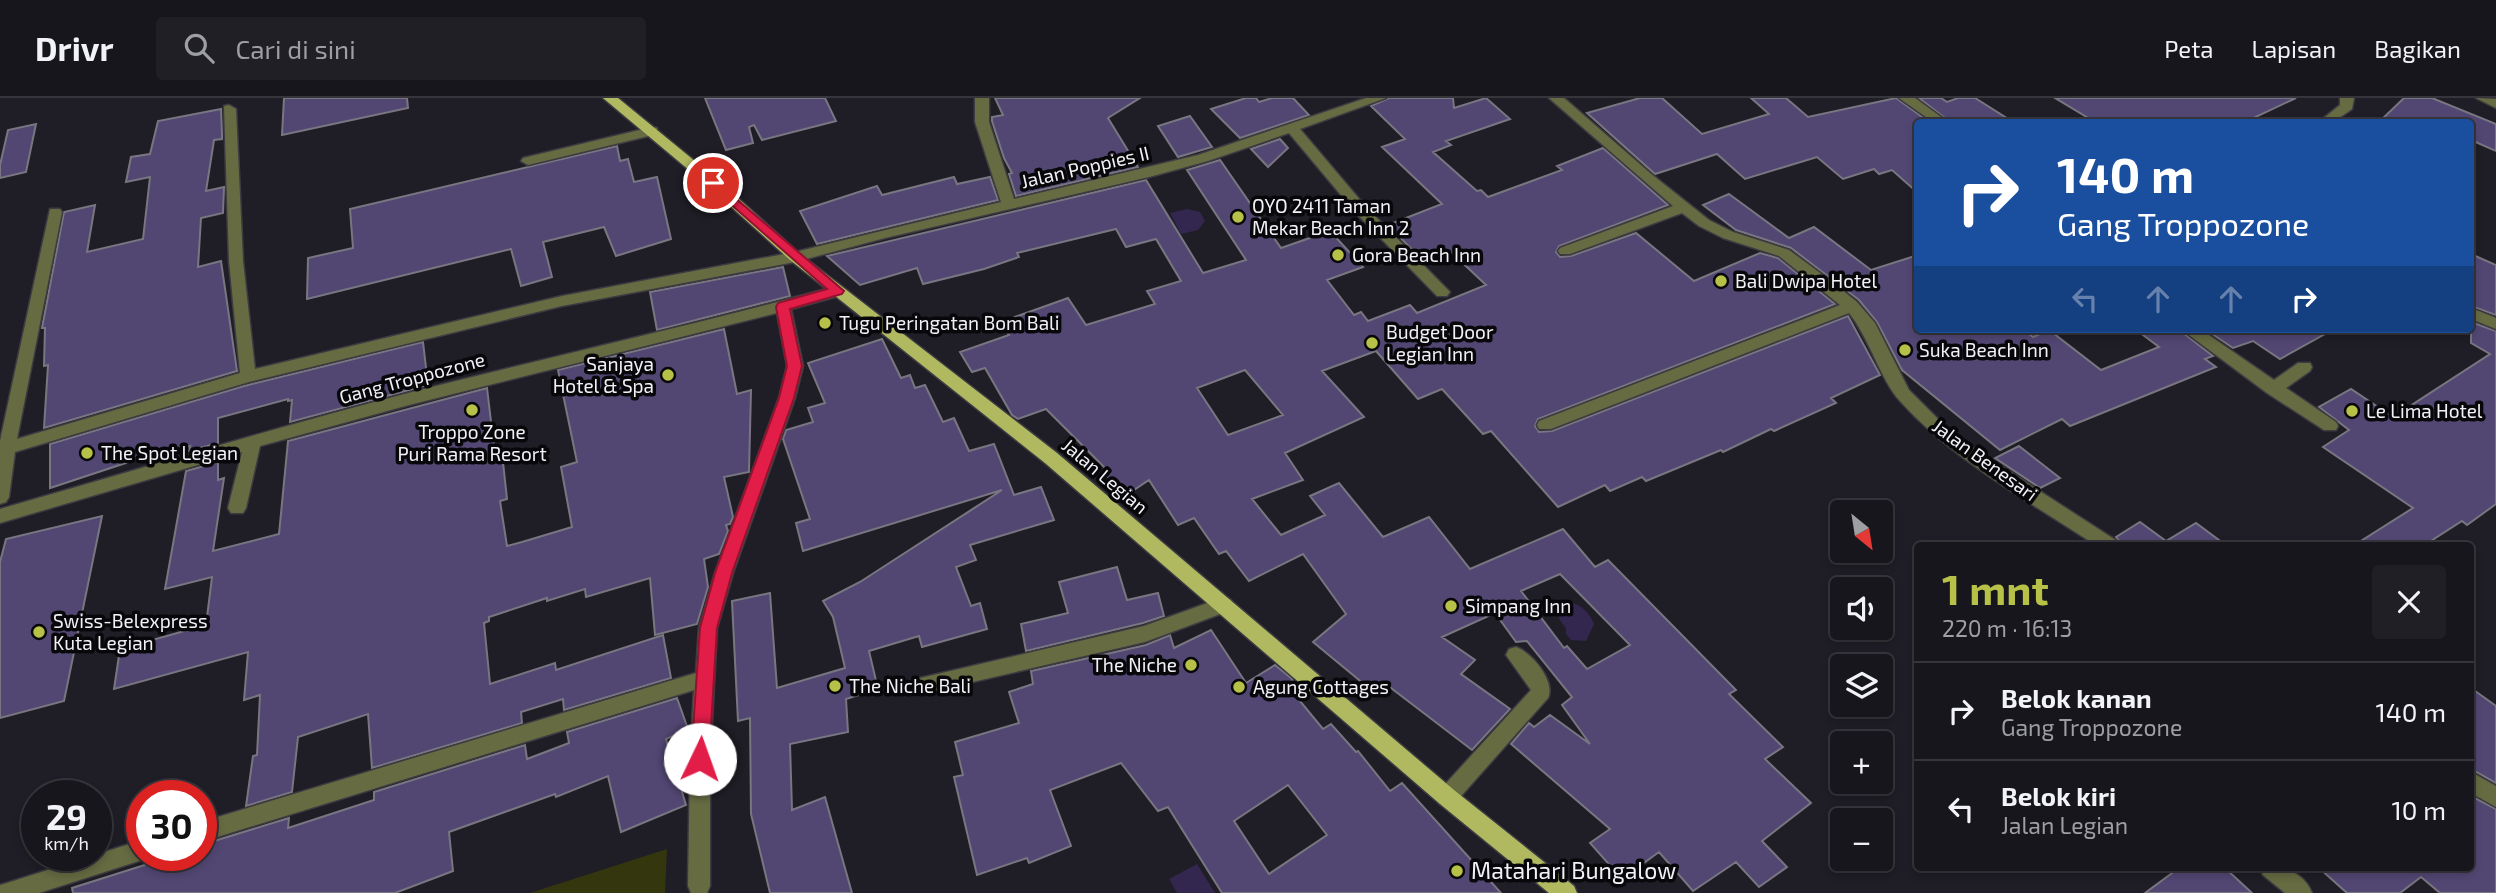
<!DOCTYPE html>
<html lang="id">
<head>
<meta charset="utf-8">
<style>
  body { margin:0; font-family:"Exo 2",sans-serif; background:#201f25; color:#f1f3f6; height:100vh; display:flex; flex-direction:column; font-size:26px; white-space:nowrap }
  * { box-sizing:border-box; margin:0 }
  p { font-size:23px; color:#9e9fa3 }
  .icon { flex:none; width:38px; height:38px; fill:none; stroke:currentColor; stroke-width:2; stroke-linecap:round; stroke-linejoin:round }
  .map { position:relative; flex:1; overflow:hidden }
  .side { position:absolute; left:1914px; top:444px; width:560px; height:329px; display:flex; flex-direction:column; background:#17161c; border-radius:7px; box-shadow:0 4px 10px #0003,0 0 0 2px #36353b }
  .side>* { flex:none }
  .hud { position:absolute; left:1914px; top:21px; width:560px; height:214px; border-radius:7px; box-shadow:0 4px 10px #0003,0 0 0 2px #36353b; background:#1a4fa0; color:#fff; overflow:hidden }
  .needle { width:46px; rotate:150deg }
  .tools { position:absolute; left:1830px; top:402px; display:grid; gap:14px }
  .tools a { display:grid; place-items:center; width:63px; height:63px; border-radius:7px; background:#17161c; box-shadow:0 4px 10px #0003,0 0 0 2px #36353b; font-size:35px }
  .speed { position:absolute; left:21px; top:682px; display:flex; gap:14px; font-size:35px; font-weight:700; text-align:center }
  .speed>* { display:grid; place-content:center; width:91px; height:91px; border-radius:50%; background:#17161c; box-shadow:0 4px 10px #0003,0 0 0 2px #36353b; line-height:1 }
  .speed small { font-size:18px; font-weight:400 }
  .speed .limit { border:10px solid #d22; background:#fff; color:#111 }
  .pin { position:absolute; display:grid; place-items:center; width:60px; height:60px; color:#fff; margin:-30px; border:4px solid #fff; border-radius:50%; box-shadow:0 2px 7px #0007 }
  .me { position:absolute; width:77px; margin:-38px; rotate:3deg; stroke-linejoin:round; filter:drop-shadow(0 0 5px #0008) }
  .turn { display:flex; align-items:center; gap:24px; height:147px; padding:0 28px; font-size:32px }
  .turn .icon { width:91px; height:91px; stroke-width:2.5 }
  .turn b { display:block; font-size:49px; line-height:60px }
  .lanes { display:flex; align-items:center; height:66px; padding:0 28px; background:#0003; justify-content:center; gap:35px; direction:ltr }
  .lanes .off { opacity:.35 }
  .round { display:grid; place-items:center; flex:none; width:74px; height:74px; border-radius:7px; background:#201f25 }
  .headline { display:flex; align-items:center; justify-content:space-between; height:119px; padding:0 28px }
  h1 { font-size:42px; font-weight:700; line-height:52px; color:#b7c148 }
  ul { padding:0; list-style:none }
  li { display:flex; align-items:center; gap:21px; height:98px; padding:0 28px; border-top:2px solid #36353b }
  li div { flex:1 }
  li b { display:block; font-size:26px }
  li em { font-style:normal }
  header { display:flex; align-items:center; gap:42px; box-sizing:border-box; height:98px; padding:0 35px; background:#17161c; border-bottom:2px solid #36353b }
  header strong { font-size:33px }
  nav { display:flex; gap:38px; margin-inline-start:auto; font-size:24px }
  .search { width:490px; height:63px; background:#201f25; display:flex; align-items:center; gap:18px; box-sizing:border-box; padding:0 24px; border-radius:7px; color:#9e9fa3; font-size:26px }
  .map>svg:first-child { display:block }
  .green { fill:#34370e }
  .water { fill:#332750 }
  .building { fill:#524773; stroke:#787680; stroke-width:2; fill-rule:evenodd }
  .lines { fill:none; stroke-linecap:round; stroke-linejoin:round }
  .minor-casing { stroke:#3d3b42; stroke-width:3 }
  .major-casing { stroke:#3d3b42; stroke-width:3 }
  .minor { fill:#666b42; fill-rule:evenodd }
  .major { fill:#b0b960; fill-rule:evenodd }
  .route { fill:#e11d48; stroke:#92132f; stroke-width:2 }
  .poi-dot { fill:#b7c148; stroke:#08080b; stroke-width:2.5 }
  .labels { text-anchor:middle; stroke-width:7; stroke-linejoin:round; paint-order:stroke }
  .street-label { font-size:19px; fill:#f2f1f7; stroke:#08080b }
  .poi-label { font-size:19px; fill:#f2f1f7; stroke:#08080b; text-anchor:start }
  .near-poi-label { font-size:23px; fill:#f2f1f7; stroke:#08080b; text-anchor:start }
</style>
</head>
<body>
<header>
<strong>Drivr</strong>
<div class="search"><svg class="icon" aria-label="search" viewBox="0 0 24 24"><circle cx="10" cy="10" r="6"/><path d="M15 15l6 6"/></svg>Cari di sini</div>
<nav><a>Peta</a><a>Lapisan</a><a>Bagikan</a></nav>
</header>
<div class="map">
<svg width="2496" height="795" viewBox="0 0 2496 795">
  <rect width="100%" height="100%" fill="#1f1d25"/>
  <polygon class="green" points="667,751 665,795 530,795"/>
  <g class="water">
    <polygon points="1187,111 1200,114 1205,123 1198,132 1181,136 1170,115"/>
    <path d="M1562 502C1577 504 1589 512 1594 526L1586 543 1571 542 1566 536V530C1558 521 1556 516 1558 504Z"/>
    <polygon points="1197,766 1215,795 1177,795 1169,781"/>
  </g>
  <g class="building">
    <polygon points="284,0 407,0 408,10 282,37"/>
    <polygon points="705,0 825,0 836,23 762,42 754,27 749,29 753,45 726,52"/>
    <polygon points="995,0 1140,0 1108,20 1138,69 1016,98 1009,76 1012,75 1004,60 992,23 992,19 1003,17"/>
    <polygon points="1246,0 1256,0 1259,4 1272,0 1293,0 1309,17 1240,40 1211,11"/>
    <path d="M1389 0H1453L1454 10 1486 0 1510 21 1446 43 1451 47 1433 54 1477 93 1481 92 1488 99 1562 72 1557 68 1603 50 1668 107 1559 148 1556 154 1560 159 1571 158 1636 135 1694 183 1760 155 1778 160 1835 206 1538 321 1535 328 1539 334 1552 333 1848 218 1880 277 1831 300 1836 305 1774 333 1771 331 1723 354 1721 352 1646 383 1642 379 1610 393 1605 387 1558 409 1491 333 1483 336 1442 291 1418 301 1376 253 1322 273 1364 319 1285 355 1303 382 1252 401 1281 437 1325 417 1310 398 1339 385 1383 439 1429 419 1470 471 1563 431 1595 469 1608 462 1736 592 1729 596 1783 649 1765 661 1811 705 1762 743 1787 769 1759 789 1736 764 1693 793 1659 754 1622 781 1590 745 1610 731 1511 646 1529 625 1534 629 1550 617 1590 646 1562 607 1572 599 1527 543 1516 544 1495 515 1442 539 1475 562 1461 576 1510 611 1472 652 1387 587 1376 596 1313 544 1346 516 1303 456 1249 483 1226 453 1219 456 1194 420 1178 427 1149 382 1128 396 1106 378 1110 375 1046 311 1018 321 1012 317 985 270 972 274 960 254 1009 237 1001 224 1068 200 1086 227 1155 206 1147 193 1181 183 1156 141 1126 149 1116 131 1017 155 1019 159 984 171 923 186 917 170 860 187 827 158 1146 82 1203 175 1246 162 1187 72 1220 62 1281 150 1330 133 1363 169 1327 182 1354 217 1361 214 1368 223 1410 207 1417 215 1486 187 1451 154 1425 165 1388 127 1442 106 1382 49 1405 41 1371 8ZM1245 272 1283 317 1228 337 1197 290ZM1560 476 1630 547 1587 571 1567 548 1564 550 1521 493Z"/>
    <polygon points="1640,0 1662,0 1702,36 1769,16 1751,0 1786,0 1808,19 1896,0 1929,24 1918,24 1918,95 1892,72 1879,76 1874,71 1843,81 1817,59 1745,81 1717,56 1655,76 1587,15"/>
    <polygon points="1919,0 1941,0 1947,4 1958,0 1975,0 2013,24 1950,24"/>
    <polygon points="2055,0 2296,0 2245,24 2095,24"/>
    <polygon points="2404,0 2432,0 2496,26 2496,53 2471,42 2471,24 2379,24"/>
    <polygon points="221,11 222,36 222,41 214,42 206,93 224,89 223,115 201,120 198,169 221,163 237,273 44,330 48,267 44,268 45,230 42,230 64,114 95,107 87,154 143,141 150,79 126,84 131,59 150,56 158,23"/>
    <polygon points="1190,18 1212,49 1178,59 1158,28"/>
    <polygon points="36,26 26,74 0,80 0,67 8,32"/>
    <polygon points="1280,41 1288,50 1268,69 1251,51"/>
    <polygon points="617,48 620,63 628,61 634,84 657,79 671,141 616,158 604,129 543,144 552,179 521,188 511,151 307,201 308,160 353,150 350,111"/>
    <polygon points="954,79 957,86 990,79 998,102 817,146 800,113 877,88 882,97"/>
    <polygon points="1729,96 1789,140 1814,129 1871,172 1918,157 1918,231 2023,231 2033,239 2049,232 2101,272 2159,249 2135,231 2178,231 2213,258 2205,261 2216,269 2070,328 2062,321 2000,352 1902,272 1877,224 1859,202 1791,150 1736,132 1703,107"/>
    <polygon points="2471,156 2496,167 2496,217 2471,208"/>
    <polygon points="783,169 790,198 657,232 650,194"/>
    <polygon points="2471,224 2496,233 2496,406 2467,427 2462,423 2423,448 2353,448 2413,410 2323,349 2349,332 2319,309 2351,291 2393,319 2490,256 2471,245"/>
    <polygon points="724,231 737,296 751,292 749,374 724,379 733,419 730,426 726,427 728,433 719,456 704,461 708,489 697,526 655,537 650,480 586,499 585,491 547,503 547,500 489,519 489,523 484,525 490,586 555,565 556,572 663,537 671,580 564,612 563,601 521,614 522,625 372,670 368,616 298,639 292,694 246,708 253,658 257,657 260,597 244,602 248,554 114,591 120,551 206,527 212,479 165,491 186,373 218,364 218,382 224,380 213,453 279,436 288,343 487,290 495,357 502,355 507,401 500,403 507,448 522,444 572,429 561,369 577,364 558,272"/>
    <polygon points="2205,231 2334,231 2280,261 2253,243 2233,250"/>
    <polygon points="882,241 901,280 910,277 915,290 925,287 943,324 954,320 969,353 994,346 1014,397 1041,389 1054,422 970,447 976,462 956,469 971,508 980,505 987,531 922,549 919,538 869,553 878,591 846,601 848,634 790,646 792,712 825,699 852,795 770,795 751,716 750,620 738,623 732,503 770,495 777,590 845,570 833,519 823,503 860,484 1002,392 803,453 796,425 810,421 783,341 786,332 813,324 808,310 825,305 808,265"/>
    <polygon points="423,244 428,287 290,324 292,302 288,303 288,301 218,320 218,345 189,353 190,348 150,360 150,357 50,390 50,346 244,288"/>
    <polygon points="2019,348 2060,380 2040,390 1995,360"/>
    <polygon points="102,418 64,603 0,620 0,464 6,441"/>
    <polygon points="2140,424 2166,443 2196,425 2227,448 2123,448 2116,439"/>
    <polygon points="1117,469 1127,502 1158,495 1164,518 1143,525 1026,553 1021,526 1068,515 1059,484"/>
    <path d="M1211 532 1246 585 1275 567 1291 580 1296 587 1290 591 1323 631 1331 626 1356 654 1358 653 1390 693 1402 685 1501 795H1222L1168 709 1158 713 1121 665 1050 692 1071 748 1029 765 1027 760 977 777 954 679 963 677 955 644 1019 625 1009 594 1033 586 1031 573 1146 547 1170 537 1174 550ZM1288 687 1327 737 1269 776 1234 723Z"/>
    <polygon points="2471,590 2496,608 2496,685 2471,671"/>
    <polygon points="677,600 688,631 666,641 686,707 621,734 608,678 556,699 555,696 449,734 453,773 395,795 73,795 72,790 173,758 201,758 201,747 289,720 288,730 374,702 374,694 525,647 527,661 569,645 567,634"/>
    <polygon points="2471,698 2496,711 2496,795 2440,795 2421,779 2400,795 2347,795 2319,770 2471,770"/>
    <polygon points="2179,770 2225,770 2252,795 2145,795"/>
  </g>
  <g class="lines">
    <defs>
      <g id="minor">
        <polygon points="975,0 989,0 989,24 1014,101 1198,57 1366,0 1386,0 1300,31 1366,109 1450,194 1447,198 1437,198 1356,115 1289,35 1208,63 1149,79 885,140 795,164 562,208 249,284 15,354 9,399 6,404 0,406 0,343 50,111 60,111 62,114 17,341 240,275 229,163 224,8 229,7 236,11 243,163 255,271 562,198 795,154 1001,104 975,24"/>
        <path d="M1549 0H1564L1650 75 1709 122 1733 134 1789 152 1831 183 1857 204 1875 225 1909 292 1946 329 1973 350 2117 443 2120 448H2097C2029 403 1954 363 1900 303 1880 281 1870 241 1849 215L1551 331H1539L1537 327 1539 323 1840 207 1779 158 1723 140 1699 128 1682 115 1570 156H1560L1558 153 1560 150 1673 108Z"/>
        <polygon points="1899,0 1915,0 1948,24 1933,24"/>
        <polygon points="2340,0 2354,0 2352,11 2333,24 2319,24 2340,7"/>
        <polygon points="2476,0 2496,1 2496,10"/>
        <polygon points="652,29 657,30 657,36 528,67 521,63 523,60"/>
        <path d="M837 188 845 193 842 197 791 211 803 268 795 300 733 475 717 530 710 661V788L707 795H691L688 788 690 661 694 592 201 744V724L696 575 699 530 715 475 779 300 787 268 777 215 409 307 260 348 246 410 243 415H231L228 410 242 354 0 425V411C137 372 273 330 412 294 553 258 696 227 837 188Z"/>
        <polygon points="2471,210 2496,220 2496,231 2471,221"/>
        <polygon points="2181,231 2200,231 2274,282 2298,265 2310,265 2312,269 2310,273 2286,290 2336,324 2338,328 2336,332 2324,332 2267,295"/>
        <polygon points="1224,499 1231,502 1233,507 1231,512 1145,544 916,597 909,595 906,589 909,583 916,581 1144,528"/>
        <path d="M1516 549C1531 554 1556 583 1548 600L1454 706 1447 708 1440 706 1437 699 1440 692 1531 592 1506 557 1509 551Z"/>
        <polygon points="2471,674 2496,688 2496,709 2471,695"/>
        <polygon points="142,742 142,758 150,758 142,762 39,795 0,795 0,787 7,785"/>
        <path d="M2260 770C2283 770 2302 771 2312 795H2285L2263 777Z"/>
      </g>
      <polygon id="major" points="603,0 618,0 718,82 800,156 1057,355 1454,692 1574,788 1577,795 1549,795 1440,706 1045,365 790,162 708,88"/>
    </defs>
    <use href="#minor" class="minor-casing"/>
    <use href="#major" class="major-casing"/>
    <use href="#minor" class="minor"/>
    <use href="#major" class="major"/>
  </g>
  <polygon class="route" points="713,81 844,193 842,196 790,211 802,268 794,300 732,475 717,530 709,661 706,667 700,670 693,667 691,661 700,530 715,475 779,300 787,268 776,209 778,205 827,191 709,87 709,82"/>
  <g class="poi-dot">
    <circle cx="1238" cy="119" r="7"/>
    <circle cx="1338" cy="157" r="7"/>
    <circle cx="1721" cy="183" r="7"/>
    <circle cx="825" cy="225" r="7"/>
    <circle cx="1372" cy="245" r="7"/>
    <circle cx="1905" cy="252" r="7"/>
    <circle cx="668" cy="277" r="7"/>
    <circle cx="472" cy="312" r="7"/>
    <circle cx="2352" cy="313" r="7"/>
    <circle cx="87" cy="355" r="7"/>
    <circle cx="1451" cy="508" r="7"/>
    <circle cx="39" cy="534" r="7"/>
    <circle cx="1191" cy="567" r="7"/>
    <circle cx="835" cy="588" r="7"/>
    <circle cx="1239" cy="589" r="7"/>
    <circle cx="1457" cy="773" r="7"/>
  </g>
  <g class="labels">
    <g class="street-label">
      <text transform="translate(1085 69) rotate(-13)" y="7">Jalan Poppies II</text>
      <text transform="translate(412 280) rotate(-15)" y="7">Gang Troppozone</text>
      <text transform="translate(1985 362) rotate(36)" y="7">Jalan Benesari</text>
      <text transform="translate(1105 378) rotate(40)" y="7">Jalan Legian</text>
    </g>
    <g class="poi-label">
      <text x="1252" y="115">OYO 2411 Taman<tspan x="1252" dy="22">Mekar Beach Inn 2</tspan></text>
      <text x="1352" y="164">Gora Beach Inn</text>
      <text x="1735" y="190">Bali Dwipa Hotel</text>
      <text x="839" y="232">Tugu Peringatan Bom Bali</text>
      <text x="1386" y="241">Budget Door<tspan x="1386" dy="22">Legian Inn</tspan></text>
      <text x="1919" y="259">Suka Beach Inn</text>
      <text x="654" y="273" text-anchor="end">Sanjaya<tspan x="654" dy="22">Hotel &amp; Spa</tspan></text>
      <text x="2366" y="320">Le Lima Hotel</text>
      <text x="472" y="341" text-anchor="middle">Troppo Zone<tspan x="472" dy="22">Puri Rama Resort</tspan></text>
      <text x="101" y="362">The Spot Legian</text>
      <text x="1465" y="515">Simpang Inn</text>
      <text x="53" y="530">Swiss-Belexpress<tspan x="53" dy="22">Kuta Legian</tspan></text>
      <text x="1177" y="574" text-anchor="end">The Niche</text>
      <text x="849" y="595">The Niche Bali</text>
      <text x="1253" y="596">Agung Cottages</text>
    </g>
    <g class="near-poi-label">
      <text x="1471" y="781">Matahari Bungalow</text>
    </g>
  </g>
</svg>
<div class="tools">
<a><svg class="needle" viewBox="-14 -14 28 28"><path d="M0-13l5 13h-10z" fill="#e53935"/><path d="M0 13l5-13h-10z" fill="#9e9fa3"/></svg></a>
<a><svg class="icon" aria-label="sound" viewBox="0 0 24 24"><path d="M4 9h4l5-4v14l-5-4H4zM17 9q2 3 0 6"/></svg></a>
<a><svg class="icon" aria-label="layers" viewBox="0 0 24 24"><path d="M12 4l9 5-9 5-9-5zM3 14l9 5 9-5"/></svg></a>
<a>+</a>
<a>−</a>
</div>
<div class="speed"><div>29<small>km/h</small></div><div class="limit">30</div></div>
<div class="pin" style="left:713px;top:85px;background:#d93025"><svg class="icon" aria-label="arrive" viewBox="0 0 24 24"><path d="M6 21V4h12l-3 4 3 4H6"/></svg></div>
<svg class="me" style="left:700px;top:661px" viewBox="-20 -20 40 40"><circle r="19" fill="#fff"/><path d="M0-13L10 11 0 6-10 11z" fill="#e11d48"/></svg>
<div class="hud">
<div class="turn"><svg class="icon" aria-label="right" viewBox="0 0 24 24"><path d="M7 20v-9h11M14 6l5 5-5 5"/></svg><div><b>140 m</b>Gang Troppozone</div></div>
<div class="lanes"><svg class="icon off" aria-label="left" viewBox="0 0 24 24"><path d="M17 20v-9H6M10 6l-5 5 5 5"/></svg><svg class="icon off" aria-label="ahead" viewBox="0 0 24 24"><path d="M12 20V5M6 11l6-6 6 6"/></svg><svg class="icon off" aria-label="ahead" viewBox="0 0 24 24"><path d="M12 20V5M6 11l6-6 6 6"/></svg><svg class="icon" aria-label="right" viewBox="0 0 24 24"><path d="M7 20v-9h11M14 6l5 5-5 5"/></svg></div>
</div>
<section class="side">
<div class="headline"><div><h1>1 mnt</h1><p>220 m · 16:13</p></div><a class="round"><svg class="icon" aria-label="close" viewBox="0 0 24 24"><path d="M6 6l12 12M18 6L6 18"/></svg></a></div>
<ul>
<li><svg class="icon" aria-label="right" viewBox="0 0 24 24"><path d="M7 20v-9h11M14 6l5 5-5 5"/></svg><div><b>Belok kanan</b><p>Gang Troppozone</p></div><em>140 m</em></li>
<li><svg class="icon" aria-label="left" viewBox="0 0 24 24"><path d="M17 20v-9H6M10 6l-5 5 5 5"/></svg><div><b>Belok kiri</b><p>Jalan Legian</p></div><em>10 m</em></li>
</ul>
</section>
</div>
</body>
</html>
